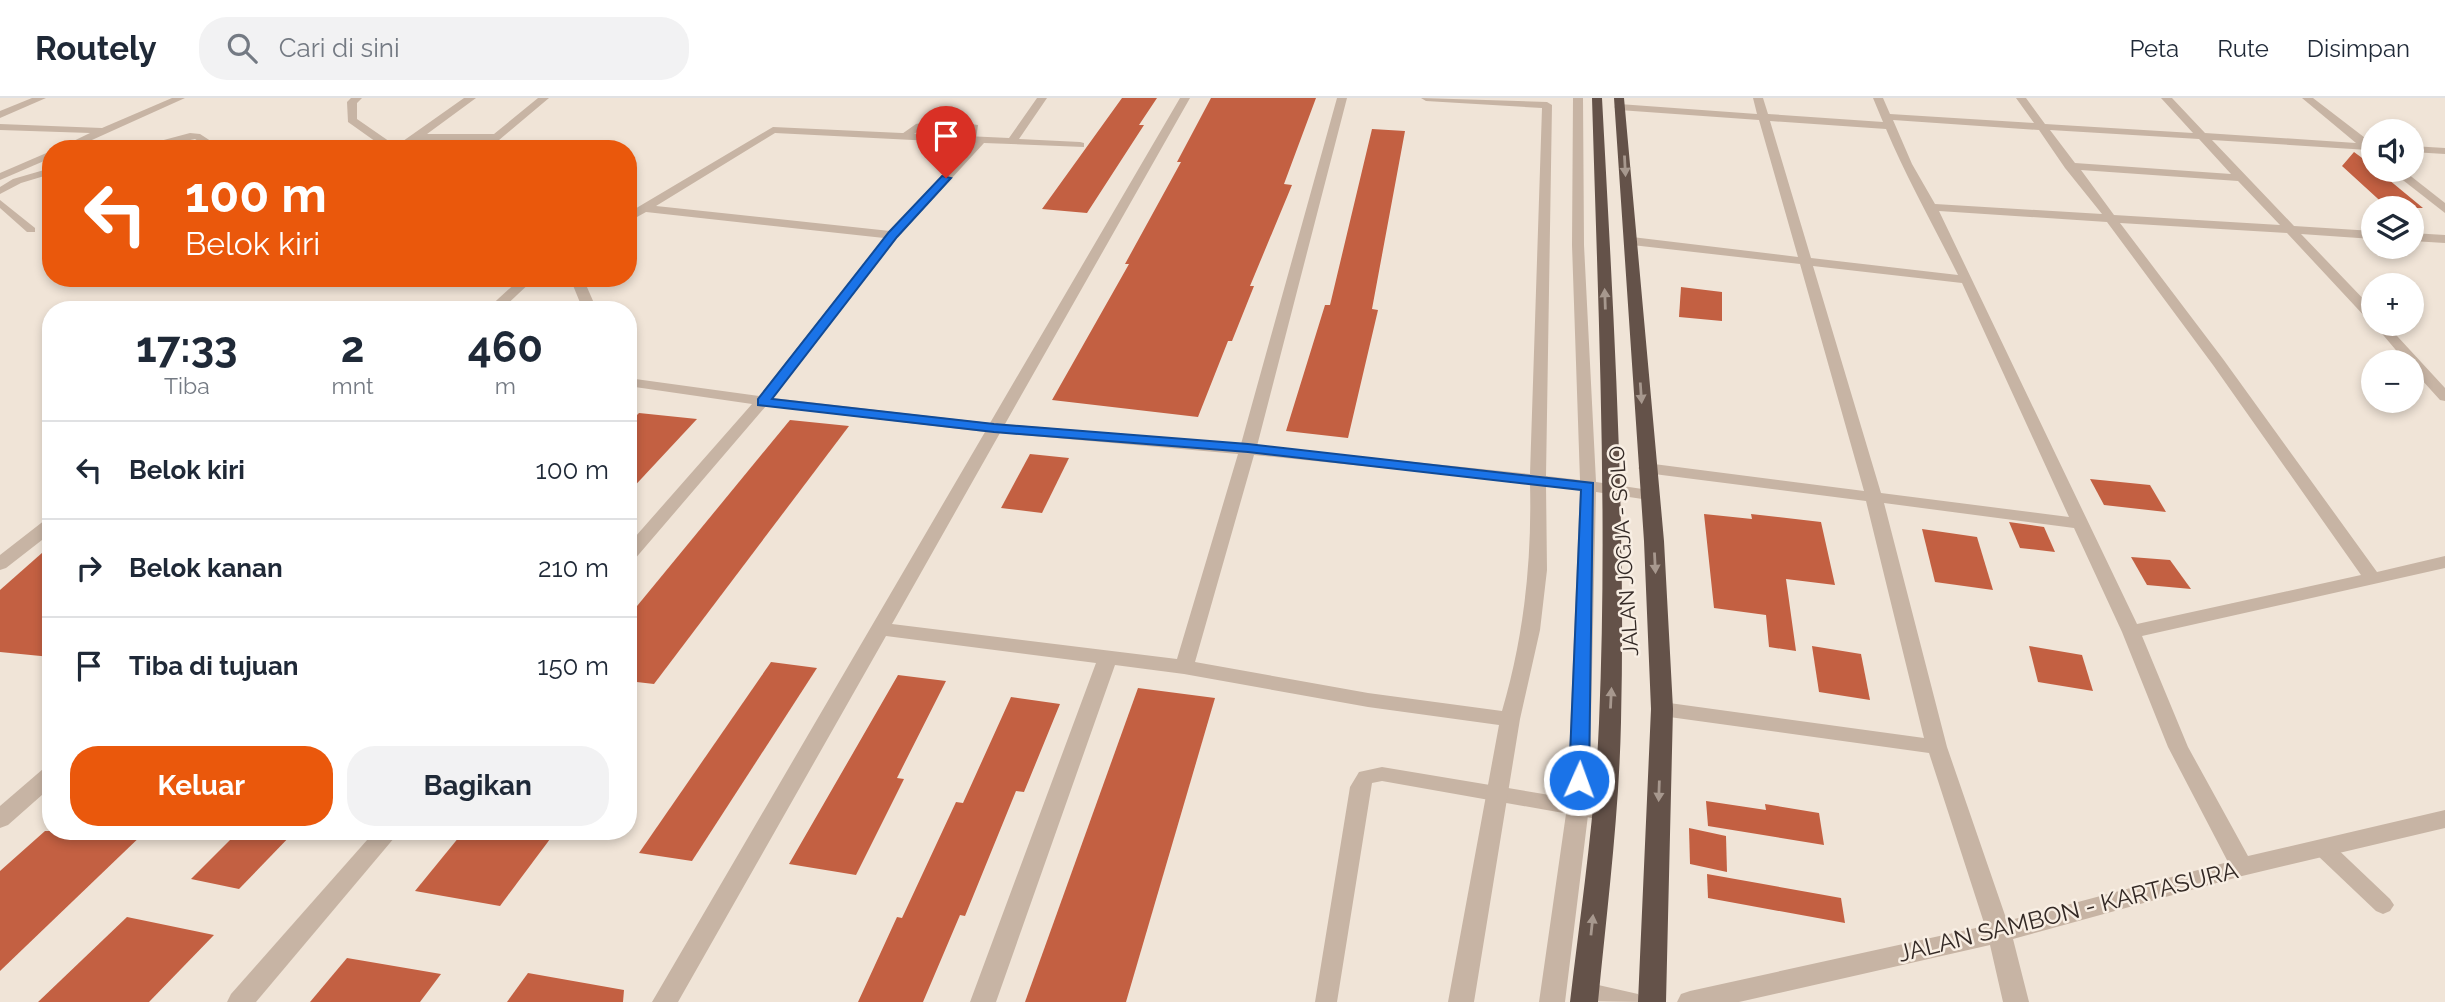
<!DOCTYPE html>
<html lang="id">
<head>
<meta charset="utf-8">
<style>
  body { margin:0; font-family:Raleway,sans-serif; background:#f2f2f3; color:#1f2937; height:100vh; display:flex; flex-direction:column; font-size:26px; white-space:nowrap }
  * { box-sizing:border-box; margin:0 }
  p { font-size:23px; color:#747a83 }
  .icon { flex:none; width:38px; height:38px; fill:none; stroke:currentColor; stroke-width:2; stroke-linecap:round; stroke-linejoin:round }
  .map { position:relative; flex:1; overflow:hidden }
  .side { position:absolute; left:42px; top:203px; width:595px; height:539px; display:flex; flex-direction:column; background:#fff; border-radius:28px; box-shadow:0 4px 10px #0003 }
  .side>* { flex:none }
  .top-card { position:absolute; left:42px; top:42px; width:595px; height:147px; border-radius:28px; box-shadow:0 4px 10px #0003; background:#ea580c; color:#fff; overflow:hidden }
  .controls { position:absolute; left:2361px; top:21px; display:grid; gap:14px }
  .controls a { display:grid; place-items:center; width:63px; height:63px; border-radius:50%; background:#fff; box-shadow:0 4px 10px #0003; font-size:35px }
  .pin { position:absolute; display:grid; place-items:center; width:60px; height:60px; color:#fff; margin:-72px -30px; border-radius:50% 50% 50% 0; rotate:-45deg; box-shadow:0 0 7px #0007 }
  .pin .icon { rotate:45deg }
  .me { position:absolute; width:77px; margin:-38px; rotate:2deg; stroke-linejoin:round; filter:drop-shadow(0 0 5px #0008) }
  .turn { display:flex; align-items:center; gap:24px; height:147px; padding:0 28px; font-size:32px }
  .turn .icon { width:91px; height:91px; stroke-width:2.5 }
  .turn b { display:block; font-size:49px; line-height:60px }
  .eta { display:flex; justify-content:space-evenly; align-items:center; height:119px; text-align:center }
  .eta b { font-size:42px; font-weight:700; line-height:49px }
  .cta { display:flex; gap:14px; margin-top:auto; padding:14px 28px }
  .cta a { flex:1; height:80px; border-radius:28px; background:#ea580c; color:#fff; font-size:28px; font-weight:700; line-height:80px; text-align:center }
  .cta a+a { background:#f2f2f3; color:#1f2937 }
  ul { padding:0; list-style:none }
  li { display:flex; align-items:center; gap:21px; height:98px; padding:0 28px; border-top:2px solid #e0e1e3 }
  li div { flex:1 }
  li b { display:block; font-size:26px }
  li em { font-style:normal }
  header { display:flex; align-items:center; gap:42px; box-sizing:border-box; height:98px; padding:0 35px; background:#fff; border-bottom:2px solid #e0e1e3 }
  header strong { font-size:33px }
  nav { display:flex; gap:38px; margin-inline-start:auto; font-size:24px }
  .search { width:490px; height:63px; background:#f2f2f3; display:flex; align-items:center; gap:18px; box-sizing:border-box; padding:0 24px; border-radius:28px; color:#747a83; font-size:26px }
  .map>svg:first-child { display:block }
  .building { fill:#c36042 }
  .lines { fill:none; stroke-linecap:round; stroke-linejoin:round }
  .service { fill:#c7b4a4; fill-rule:evenodd }
  .minor { fill:#c7b4a4; fill-rule:evenodd }
  .trunk { fill:#645249; fill-rule:evenodd }
  .oneway { fill:#a7988e }
  .route { fill:#1a73e8; stroke:#114b97; stroke-width:2 }
  .labels { text-anchor:middle; stroke-width:5; stroke-linejoin:round; paint-order:stroke }
  .street-label { font-size:21px; fill:#332925; stroke:#f8eee3 }
  .near-street-label { font-size:24px; fill:#332925; stroke:#f8eee3 }
</style>
</head>
<body>
<header>
<strong>Routely</strong>
<div class="search"><svg class="icon" aria-label="search" viewBox="0 0 24 24"><circle cx="10" cy="10" r="6"/><path d="M15 15l6 6"/></svg>Cari di sini</div>
<nav><a>Peta</a><a>Rute</a><a>Disimpan</a></nav>
</header>
<div class="map">
<svg width="2445" height="904" viewBox="0 0 2445 904">
  <rect width="100%" height="100%" fill="#f0e4d7"/>
  <g class="building">
    <polygon points="1122,0 1157,0 1139,27 1144,27 1087,115 1042,111"/>
    <polygon points="1211,0 1316,0 1284,86 1292,87 1250,188 1254,188 1232,243 1228,243 1198,319 1052,302 1129,166 1125,166 1181,64 1177,64"/>
    <polygon points="1372,31 1405,33 1372,211 1378,212 1348,340 1286,333 1325,207 1330,207"/>
    <polygon points="2354,54 2373,68 2373,72 2377,72 2423,110 2388,110 2342,68"/>
    <polygon points="1681,189 1722,194 1722,223 1679,219"/>
    <polygon points="639,315 697,321 628,395 628,326"/>
    <polygon points="790,322 849,328 654,586 628,583 628,519"/>
    <polygon points="1030,356 1069,360 1042,415 1001,410"/>
    <polygon points="2090,381 2150,387 2166,414 2104,407"/>
    <polygon points="1704,416 1752,421 1751,416 1821,424 1835,487 1786,481 1796,553 1769,549 1766,517 1714,510"/>
    <polygon points="2009,424 2044,429 2055,454 2020,450"/>
    <polygon points="1922,431 1977,439 1993,492 1935,484"/>
    <polygon points="51,447 51,559 0,554 0,492"/>
    <polygon points="2131,459 2170,462 2191,491 2147,487"/>
    <polygon points="1812,548 1861,556 1870,602 1819,594"/>
    <polygon points="2029,548 2082,557 2093,593 2038,584"/>
    <polygon points="771,564 817,570 692,763 639,755"/>
    <polygon points="898,577 946,583 897,680 904,681 856,777 789,766"/>
    <polygon points="1138,590 1215,600 1126,904 1025,904"/>
    <polygon points="1011,599 1060,606 1024,694 1016,693 965,818 960,817 923,904 858,904 897,819 902,820 956,704 963,705"/>
    <polygon points="1706,703 1766,712 1765,706 1819,715 1824,747 1708,728"/>
    <polygon points="1689,730 1726,738 1727,774 1690,766"/>
    <polygon points="45,733 146,733 0,873 0,773"/>
    <polygon points="239,733 295,733 239,791 191,781"/>
    <polygon points="464,733 556,733 500,808 415,793"/>
    <polygon points="1707,776 1841,800 1845,825 1708,800"/>
    <polygon points="127,819 214,837 149,904 38,904"/>
    <polygon points="347,860 441,876 420,904 310,904"/>
    <polygon points="528,875 624,892 623,904 507,904"/>
  </g>
  <g class="lines">
    <g class="service">
      <polygon points="937,22 978,27 976,41 971,44 966,41 970,31 929,28 904,41 899,38 916,26"/>
      <polygon points="190,35 200,36 223,51 211,51 195,41 148,51 130,51"/>
      <polygon points="387,44 390,45 390,49 369,51"/>
      <polygon points="51,70 51,76 21,85 0,96 0,89 13,81"/>
      <polygon points="0,102 35,130 35,134 27,134 0,110"/>
      <polygon points="1382,669 1603,706 1610,709 1613,714 1610,719 1603,722 1382,683 1372,685 1337,904 1315,904 1350,689 1359,674"/>
      <polygon points="2323,742 2330,744 2390,801 2394,807 2390,813 2383,816 2376,813 2316,756 2313,750 2316,744"/>
    </g>
    <g class="minor">
      <polygon points="32,0 46,0 0,20 0,13"/>
      <polygon points="172,0 185,0 72,51 57,51 90,35 0,32 0,26 102,30"/>
      <polygon points="351,0 362,0 357,5 357,21 396,48 464,0 476,0 427,36 494,36 538,0 549,0 492,48 484,48 486,42 418,42 405,51 386,51 348,24 347,4"/>
      <path d="M1037 0H1047L1019 41 1080 44 1084 45V49L984 45 897 140 773 300 990 325 1180 0H1190L1005 326 1241 346 1337 0H1347L1257 348 1530 376 1542 10 1426 3 1421 0 1547 4 1552 7 1546 378 1580 382 1572 147 1573 0H1583L1584 147 1596 384 1649 392 1657 397 1649 402 1596 394 1589 709 1565 904H1539L1567 709 1580 392 1546 387 1547 472 1540 532 1520 621 1474 904H1448L1499 627 1368 609 1184 576 1115 567 996 904H970L1096 565 886 538 678 904H652L985 334 766 308 634 462 628 463V447L752 306 628 288V280L759 298 884 140 646 114 628 124V115L773 29 1009 40ZM775 35 972 45 890 133 656 108ZM1000 335 1238 356 1177 561 892 526ZM1254 357 1530 385C1532 463 1524 538 1502 613L1368 595 1195 564Z"/>
      <path d="M1753 0H1763L1768 16 1883 24 1873 0H1883L1890 16 2034 25 2016 0H2026L2045 26 2193 35 2161 0H2172L2205 35 2356 45 2302 0H2313L2373 46V52H2368L2212 42 2294 128 2373 133V141L2301 136 2373 211V223L2368 222 2287 135 2120 125 2223 261 2377 474 2445 458V470L2142 538 2188 649 2248 758 2445 712V730L2242 778 2013 841 2029 904H2003L1990 847 1739 904H1677L1681 896 1690 893 1985 828 1929 655 1662 618 1655 616 1652 611 1655 606 1662 604 1924 640 1866 403 1646 375 1638 370 1646 365 1864 393 1800 166 1632 147 1626 143 1632 139 1798 159 1759 22 1619 12 1614 9 1619 6 1757 16ZM1893 22 2039 32 2065 70 2102 116 1935 106 1912 66ZM1770 23 1886 31C1907 81 1934 128 1958 177L1811 160ZM2050 32 2199 41 2231 76 2075 65ZM2081 72 2238 83 2280 127 2114 117ZM1939 113 2107 124 2213 267 2361 477 2137 526ZM1813 168 1962 185 2069 419 1881 395ZM1884 405 2074 430 2122 534 2168 649 2228 764 2007 823 1947 649Z"/>
      <polygon points="2412,48 2445,50 2445,56 2412,54"/>
      <polygon points="51,53 51,60 0,82 0,75"/>
      <polygon points="2390,72 2403,72 2445,105 2445,115"/>
      <polygon points="2412,135 2445,137 2445,145 2412,143"/>
      <polygon points="521,180 535,180 501,212 486,212"/>
      <polygon points="570,180 583,180 597,212 583,212"/>
      <polygon points="2373,225 2386,226 2445,290 2445,303 2440,302 2412,271 2412,264 2406,264"/>
      <polygon points="51,421 51,435 6,470 0,472 0,457 45,422"/>
      <polygon points="51,669 51,689 8,727 0,730 0,708 43,671"/>
      <polygon points="375,733 400,733 256,904 227,904 231,896"/>
      <polygon points="1585,884 1638,896 1642,904 1576,903 1573,895 1576,887"/>
    </g>
    <g class="trunk">
      <path d="M1592 0H1602C1613 208 1626 416 1621 624 1619 718 1607 811 1598 904H1570C1581 811 1595 718 1599 625 1608 417 1598 208 1592 0Z"/>
      <polygon points="1614,0 1624,0 1664,443 1673,611 1666,904 1638,904 1651,611 1644,443"/>
    </g>
  </g>
  <defs><path id="oneway-solid" d="M-6-.8H1V-3.2L6.5 0L1 3.2V.8H-6Z" transform="scale(1.75)"/></defs>
  <g class="oneway">
    <use href="#oneway-solid" transform="translate(1625 68) rotate(87)"/>
    <use href="#oneway-solid" transform="translate(1605 201) rotate(-92)"/>
    <use href="#oneway-solid" transform="translate(1641 295) rotate(86)"/>
    <use href="#oneway-solid" transform="translate(1655 465) rotate(87)"/>
    <use href="#oneway-solid" transform="translate(1611 600) rotate(-87)"/>
    <use href="#oneway-solid" transform="translate(1659 693) rotate(92)"/>
    <use href="#oneway-solid" transform="translate(1592 827) rotate(-84)"/>
  </g>
  <polygon class="route" points="942,78 951,80 897,139 772,301 994,326 1248,346 1593,385 1589,682 1586,688 1572,688 1569,682 1581,392 1248,354 994,334 758,307 758,301 889,134"/>
  <g class="labels">
    <g class="street-label">
      <text transform="translate(1624 453) rotate(-94)" y="7">JALAN JOGJA - SOLO</text>
    </g>
    <g class="near-street-label">
      <text transform="translate(2068 814) rotate(-14)" y="8">JALAN SAMBON - KARTASURA</text>
    </g>
  </g>
</svg>
<div class="controls">
<a><svg class="icon" aria-label="sound" viewBox="0 0 24 24"><path d="M4 9h4l5-4v14l-5-4H4zM17 9q2 3 0 6"/></svg></a>
<a><svg class="icon" aria-label="layers" viewBox="0 0 24 24"><path d="M12 4l9 5-9 5-9-5zM3 14l9 5 9-5"/></svg></a>
<a>+</a>
<a>−</a>
</div>
<div class="pin" style="left:946px;top:80px;background:#d93025"><svg class="icon" aria-label="arrive" viewBox="0 0 24 24"><path d="M6 21V4h12l-3 4 3 4H6"/></svg></div>
<svg class="me" style="left:1579px;top:682px" viewBox="-20 -20 40 40"><circle r="17" fill="#1a73e8" stroke="#fff" stroke-width="3"/><path d="M0-11L8 9 0 5-8 9z" fill="#fff"/></svg>
<div class="top-card">
<div class="turn"><svg class="icon" aria-label="left" viewBox="0 0 24 24"><path d="M17 20v-9H6M10 6l-5 5 5 5"/></svg><div><b>100 m</b>Belok kiri</div></div>
</div>
<section class="side">
<div class="eta">
<div><b>17:33</b><p>Tiba</p></div>
<div><b>2</b><p>mnt</p></div>
<div><b>460</b><p>m</p></div>
</div>
<ul>
<li><svg class="icon" aria-label="left" viewBox="0 0 24 24"><path d="M17 20v-9H6M10 6l-5 5 5 5"/></svg><div><b>Belok kiri</b></div><em>100 m</em></li>
<li><svg class="icon" aria-label="right" viewBox="0 0 24 24"><path d="M7 20v-9h11M14 6l5 5-5 5"/></svg><div><b>Belok kanan</b></div><em>210 m</em></li>
<li><svg class="icon" aria-label="arrive" viewBox="0 0 24 24"><path d="M6 21V4h12l-3 4 3 4H6"/></svg><div><b>Tiba di tujuan</b></div><em>150 m</em></li>
</ul>
<div class="cta"><a>Keluar</a><a>Bagikan</a></div>
</section>
</div>
</body>
</html>
